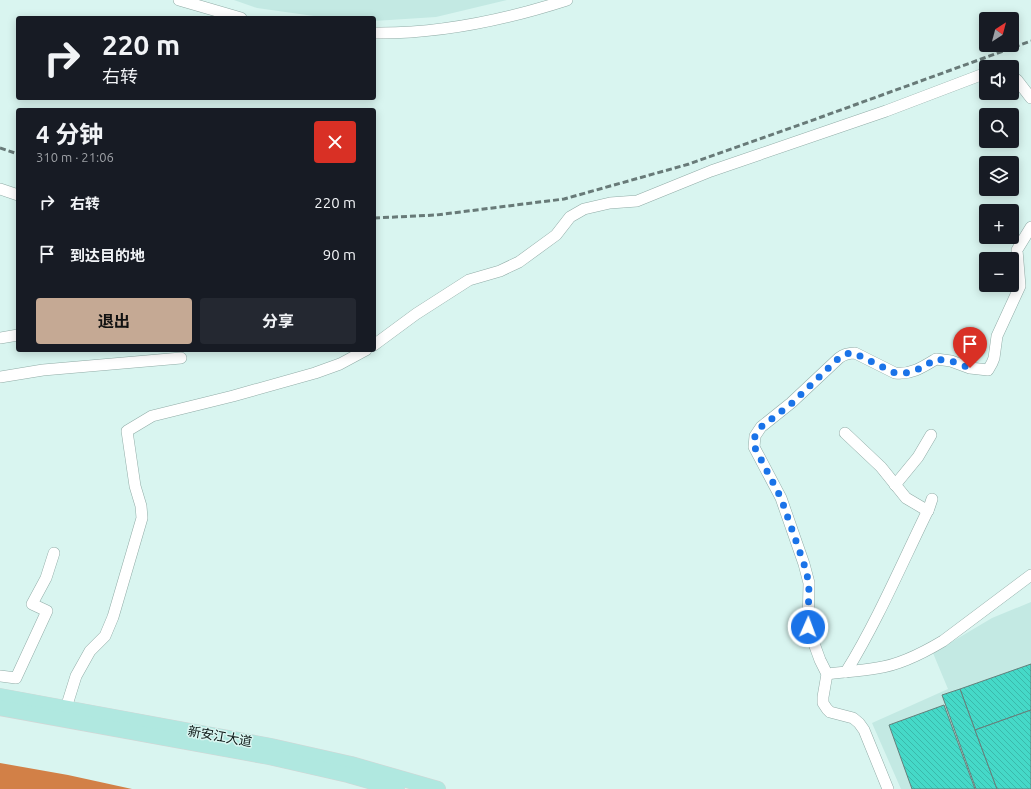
<!DOCTYPE html>
<html lang="zh">
<head>
<meta charset="utf-8">
<style>
  body { margin:0; font-family:Ubuntu,"Noto Sans SC",sans-serif; background:#242831; color:#f1f3f6; height:100vh; display:flex; flex-direction:column; font-size:15px; white-space:nowrap }
  * { box-sizing:border-box; margin:0 }
  p { font-size:13px; color:#9ea1a6 }
  .icon { flex:none; width:22px; height:22px; fill:none; stroke:currentColor; stroke-width:2; stroke-linecap:round; stroke-linejoin:round }
  .map { position:relative; flex:1; overflow:hidden }
  .drawer { position:absolute; left:16px; top:108px; width:360px; height:244px; display:flex; flex-direction:column; background:#171b24; border-radius:4px; box-shadow:0 2px 10px #0003 }
  .drawer>* { flex:none }
  .top-card { position:absolute; left:16px; top:16px; width:360px; height:84px; border-radius:4px; box-shadow:0 2px 10px #0003; background:#171b24; color:#f1f3f6; overflow:hidden }
  .needle { width:26px; rotate:36deg }
  .buttons { position:absolute; left:979px; top:12px; display:grid; gap:8px }
  .buttons a { display:grid; place-items:center; width:40px; height:40px; border-radius:4px; background:#171b24; box-shadow:0 2px 10px #0003; font-size:20px }
  .pin { position:absolute; display:grid; place-items:center; width:34px; height:34px; color:#fff; margin:-41px -17px; border-radius:50% 50% 50% 0; rotate:-45deg; box-shadow:0 0 4px #0007 }
  .pin .icon { rotate:45deg }
  .me { position:absolute; width:44px; margin:-22px; rotate:2deg; stroke-linejoin:round; filter:drop-shadow(0 0 3px #0008) }
  .turn { display:flex; align-items:center; gap:14px; height:84px; padding:0 20px; font-size:18px }
  .turn .icon { width:52px; height:52px; stroke-width:2.5 }
  .turn b { display:block; font-size:28px; line-height:34px }
  .round { display:grid; place-items:center; flex:none; width:42px; height:42px; border-radius:4px; background:#242831 }
  .summary { display:flex; align-items:center; justify-content:space-between; height:68px; padding:0 20px }
  h1 { font-size:24px; font-weight:700; line-height:30px }
  .action { display:flex; gap:8px; margin-top:auto; padding:8px 20px }
  .action a { flex:1; height:46px; border-radius:4px; background:#c5a994; color:#111; font-size:16px; font-weight:700; line-height:46px; text-align:center }
  .action a+a { background:#242831; color:#f1f3f6 }
  ul { padding:0; list-style:none }
  li { display:flex; align-items:center; gap:12px; height:52px; padding:0 20px }
  li div { flex:1 }
  li b { display:block; font-size:15px }
  li em { font-style:normal }
  .map>svg:first-child { display:block }
  .built { fill:#c3e9e3 }
  .water { fill:#d28047 }
  .building { fill:url(#building-back-hatch); stroke:#657f7b }
  .lines { fill:none; stroke-linecap:round; stroke-linejoin:round }
  .minor-casing { stroke:#91aca7; stroke-width:12 }
  .major-casing { stroke:#d3d5d5; stroke-width:16 }
  .minor { stroke:#fff; stroke-width:11 }
  .major { stroke:#b0e8e0; stroke-width:15 }
  .rail { stroke:#687a78; stroke-width:3; stroke-dasharray:6 3; stroke-linecap:butt }
  .route { stroke:#1a73e8; stroke-width:7; stroke-dasharray:0 12.6 }
  .labels { text-anchor:middle; stroke-width:3; stroke-linejoin:round; paint-order:stroke }
  .street-label { font-size:13px; fill:#0b1514; stroke:#d9f5f0 }
</style>
</head>
<body>
<div class="map">
<svg width="1031" height="789" viewBox="0 0 1031 789">
  <defs>
    <pattern id="building-back-hatch" width="6" height="6" patternUnits="userSpaceOnUse"><rect width="6" height="6" fill="#45d9c8"/><path d="M-1 5l2 2M0 0l6 6M5-1l2 2" fill="none" stroke="#3bb9ab"/></pattern>
  </defs>
  <rect width="100%" height="100%" fill="#d9f5f0"/>
  <g class="built">
    <polygon points="234,0 507,0 436,17 374,21 374,18 328,18 257,8"/>
    <polygon points="1031,602 1031,789 901,789 872,723 948,689 933,653 992,618"/>
  </g>
  <polygon class="water" points="0,763 68,775 132,789 0,789"/>
  <g class="building">
    <polygon points="1031,664 1031,710 975,730 960,689"/>
    <polygon points="960,689 975,730 997,789 976,789 942,695"/>
    <polygon points="944,705 975,789 912,789 889,725"/>
    <polygon points="1031,710 1031,789 997,789 975,730"/>
  </g>
  <g class="lines">
    <defs>
      <g id="minor">
        <polyline points="179,0 241,18"/>
        <path d="M374 33C440 34 505 20 567 0"/>
        <polyline points="1012,76 1017,80 1031,98"/>
        <polyline points="0,189 18,195"/>
        <polyline points="0,338 18,335"/>
        <polyline points="374,345 416,314 469,280 500,271 519,262 556,235 570,217 584,209 610,203 637,201 711,171 886,111 986,73"/>
        <polyline points="0,377 43,370 181,358"/>
        <polyline points="845,433 881,467 906,498 928,511"/>
        <polyline points="895,485 918,457 931,435"/>
        <path d="M846 672C878 620 902 563 929 508L932 499"/>
        <path d="M827 674C843 672 860 671 877 668 900 665 923 653 943 641L1031 575"/>
        <polyline points="0,676 16,678 47,611 32,604 46,578 54,553"/>
        <polyline points="66,708 76,676 90,651 105,636 113,617 142,518 141,506 135,486 127,431 152,416 233,396 315,373 340,364 366,350"/>
        <path d="M888 789 864 730 859 723 853 718 830 712 827 709 823 703V697L827 674 820 660 808 627 809 583 804 564 781 498 754 447 755 436 761 427 791 403 839 358C844 354 848 353 855 353L895 373C911 375 923 367 936 359L951 361 970 368 988 370 992 363 994 358 997 336 1020 286 1017 250 1031 227"/>
      </g>
      <g id="major">
        <polyline points="0,696 271,746 351,764 438,789"/>
        <polyline points="0,708 269,757 348,775 397,789"/>
      </g>
    </defs>
    <use href="#minor" class="minor-casing"/>
    <use href="#major" class="major-casing"/>
    <use href="#minor" class="minor"/>
    <use href="#major" class="major"/>
    <g class="rail">
      <polyline points="0,148 18,154"/>
      <polyline points="374,218 436,215 564,199 689,164 802,124 1031,41"/>
    </g>
  </g>
  <g class="lines">
    <path class="route" d="M808 627 809 583 804 564 781 498 754 446V441L755 436 761 427 791 404 839 358 849 353H854L895 373C911 375 923 367 936 359L951 361 970 368"/>
  </g>
  <g class="labels">
    <g class="street-label">
      <text transform="translate(220 736) rotate(10)" y="5">新安江大道</text>
    </g>
  </g>
</svg>
<div class="buttons">
<a><svg class="needle" viewBox="-14 -14 28 28"><path d="M0-13l5 13h-10z" fill="#e53935"/><path d="M0 13l5-13h-10z" fill="#9ea1a6"/></svg></a>
<a><svg class="icon" aria-label="sound" viewBox="0 0 24 24"><path d="M4 9h4l5-4v14l-5-4H4zM17 9q2 3 0 6"/></svg></a>
<a><svg class="icon" aria-label="search" viewBox="0 0 24 24"><circle cx="10" cy="10" r="6"/><path d="M15 15l6 6"/></svg></a>
<a><svg class="icon" aria-label="layers" viewBox="0 0 24 24"><path d="M12 4l9 5-9 5-9-5zM3 14l9 5 9-5"/></svg></a>
<a>+</a>
<a>−</a>
</div>
<div class="pin" style="left:970px;top:368px;background:#d93025"><svg class="icon" aria-label="arrive" viewBox="0 0 24 24"><path d="M6 21V4h12l-3 4 3 4H6"/></svg></div>
<svg class="me" style="left:808px;top:627px" viewBox="-20 -20 40 40"><circle r="17" fill="#1a73e8" stroke="#fff" stroke-width="3"/><path d="M0-11L8 9 0 5-8 9z" fill="#fff"/></svg>
<div class="top-card">
<div class="turn"><svg class="icon" aria-label="right" viewBox="0 0 24 24"><path d="M7 20v-9h11M14 6l5 5-5 5"/></svg><div><b>220 m</b>右转</div></div>
</div>
<section class="drawer">
<div class="summary"><div><h1>4 分钟</h1><p>310 m · 21:06</p></div><a class="round" style="background:#d93025;color:#fff"><svg class="icon" aria-label="close" viewBox="0 0 24 24"><path d="M6 6l12 12M18 6L6 18"/></svg></a></div>
<ul>
<li><svg class="icon" aria-label="right" viewBox="0 0 24 24"><path d="M7 20v-9h11M14 6l5 5-5 5"/></svg><div><b>右转</b></div><em>220 m</em></li>
<li><svg class="icon" aria-label="arrive" viewBox="0 0 24 24"><path d="M6 21V4h12l-3 4 3 4H6"/></svg><div><b>到达目的地</b></div><em>90 m</em></li>
</ul>
<div class="action"><a>退出</a><a>分享</a></div>
</section>
</div>
</body>
</html>
